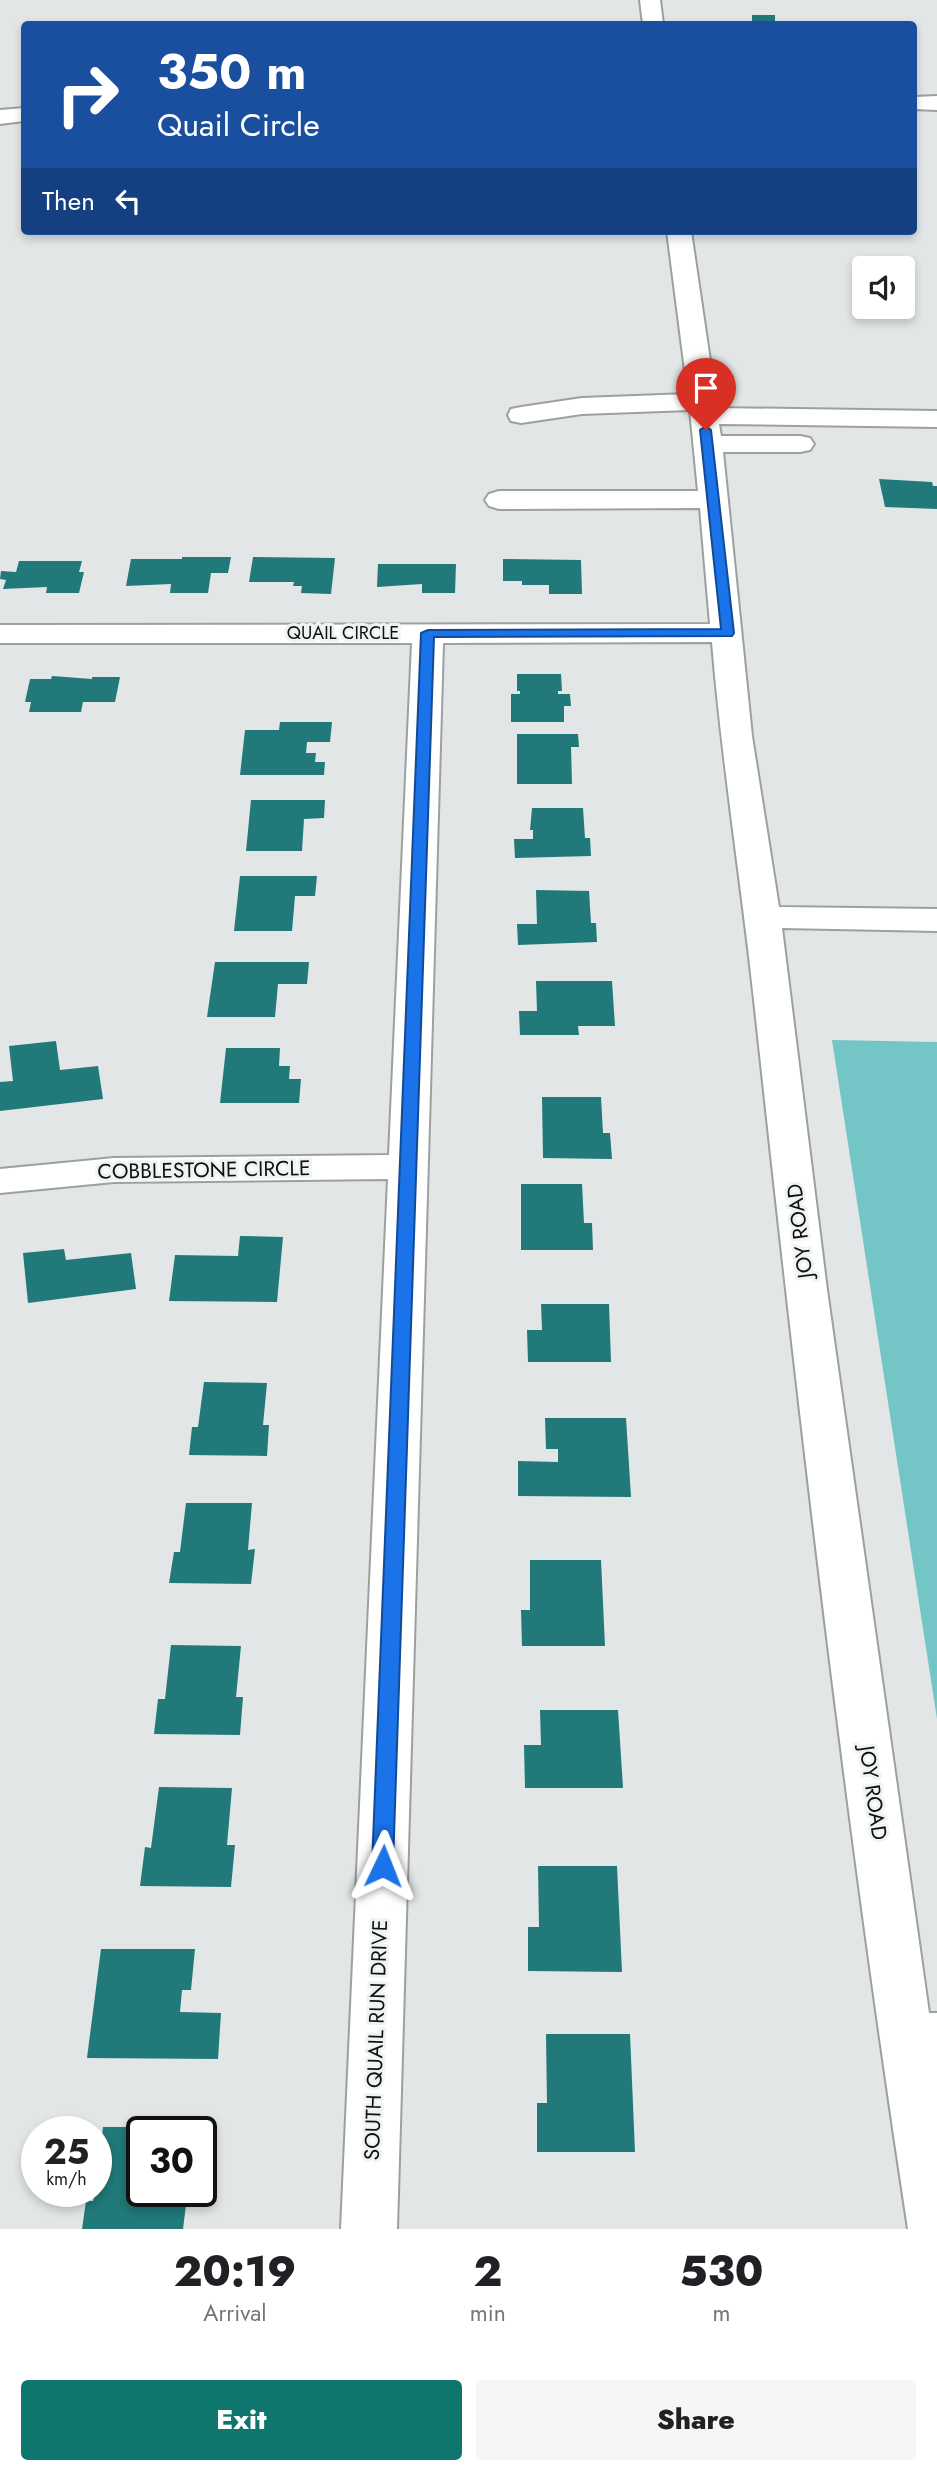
<!DOCTYPE html>
<html lang="en">
<head>
<meta charset="utf-8">
<style>
  body { margin:0; font-family:Jost,sans-serif; background:#f6f6f6; color:#202124; height:100vh; display:flex; flex-direction:column; font-size:26px; white-space:nowrap }
  * { box-sizing:border-box; margin:0 }
  p { font-size:23px; color:#757577 }
  .icon { flex:none; width:38px; height:38px; fill:none; stroke:currentColor; stroke-width:2; stroke-linecap:round; stroke-linejoin:round }
  .map { position:relative; height:2229px; overflow:hidden }
  .side { display:flex; flex-direction:column; background:#fff; flex:1 }
  .side>* { flex:none }
  .hud { position:absolute; left:21px; top:21px; width:896px; height:214px; border-radius:7px; box-shadow:0 4px 10px #0003; background:#1a4fa0; color:#fff; overflow:hidden }
  .fabs { position:absolute; left:852px; top:256px; display:grid; gap:14px }
  .fabs a { display:grid; place-items:center; width:63px; height:63px; border-radius:7px; background:#fff; box-shadow:0 4px 10px #0003; font-size:35px }
  .speed { position:absolute; left:21px; top:2116px; display:flex; gap:14px; font-size:35px; font-weight:700; text-align:center }
  .speed>* { display:grid; place-content:center; width:91px; height:91px; border-radius:50%; background:#fff; box-shadow:0 4px 10px #0003; line-height:1 }
  .speed small { font-size:18px; font-weight:400 }
  .speed .limit { border:4px solid #111; border-radius:10px; background:#fff; color:#111 }
  .pin { position:absolute; display:grid; place-items:center; width:60px; height:60px; color:#fff; margin:-72px -30px; border-radius:50% 50% 50% 0; rotate:-45deg; box-shadow:0 0 7px #0007 }
  .pin .icon { rotate:45deg }
  .me { position:absolute; width:77px; margin:-38px; rotate:2deg; stroke-linejoin:round; filter:drop-shadow(0 0 5px #0008) }
  .turn { display:flex; align-items:center; gap:24px; height:147px; padding:0 21px; font-size:32px }
  .turn .icon { width:91px; height:91px; stroke-width:2.5 }
  .turn b { display:block; font-size:49px; line-height:60px }
  .then { display:flex; align-items:center; height:66px; padding:0 21px; background:#0003; gap:14px; font-size:26px }
  .eta { display:flex; justify-content:space-evenly; align-items:center; height:119px; text-align:center }
  .eta b { font-size:42px; font-weight:800; line-height:49px }
  .button { display:flex; gap:14px; margin-top:auto; padding:14px 21px }
  .button a { flex:1; height:80px; border-radius:7px; background:#0f766e; color:#fff; font-size:28px; font-weight:800; line-height:80px; text-align:center }
  .button a+a { background:#f6f6f6; color:#202124 }
  .map>svg:first-child { display:block }
  .forest { fill:#74c5c5 }
  .building { fill:#217979 }
  .lines { fill:none; stroke-linecap:round; stroke-linejoin:round }
  .minor-casing { stroke:#9ca0a0; stroke-width:4 }
  .minor { fill:#fff; fill-rule:evenodd }
  .route { fill:#1a73e8; stroke:#114b97; stroke-width:2 }
  .labels { text-anchor:middle; stroke-width:6; stroke-linejoin:round; paint-order:stroke }
  .far-street-label { font-size:18px; fill:#0f1010; stroke:#eff3f3 }
  .street-label { font-size:21px; fill:#0f1010; stroke:#eff3f3 }
</style>
</head>
<body>
<div class="map">
<svg width="937" height="2229" viewBox="0 0 937 2229">
  <rect width="100%" height="100%" fill="#e2e6e6"/>
  <polygon class="forest" points="832,1040 937,1042 937,1719"/>
  <g class="building">
    <polygon points="752,15 775,15 775,22 752,21"/>
    <polygon points="879,479 932,482 933,486 937,486 937,509 885,507"/>
    <polygon points="182,557 231,557 228,573 211,573 208,593 170,593 171,584 126,586 131,559 182,559"/>
    <polygon points="253,557 335,558 331,594 301,593 302,586 293,586 294,582 249,582"/>
    <polygon points="503,559 581,560 582,594 549,594 549,585 522,585 522,581 503,581"/>
    <polygon points="19,561 82,561 79,572 84,572 79,593 46,593 47,587 3,589 6,580 0,579 1,571 16,572"/>
    <polygon points="378,564 456,564 455,593 422,593 422,584 377,587"/>
    <polygon points="517,674 561,674 562,691 558,691 558,694 570,694 571,706 564,706 564,722 511,722 511,694 520,694 520,691 517,691"/>
    <polygon points="52,676 92,679 92,677 120,677 115,702 83,702 81,712 29,712 31,702 25,702 30,679 51,679"/>
    <polygon points="280,722 332,722 330,742 307,742 306,753 316,753 315,762 325,762 324,775 240,775 245,730 279,730"/>
    <polygon points="517,734 578,734 579,747 571,747 572,784 517,784"/>
    <polygon points="251,800 325,800 324,818 304,819 302,851 246,851"/>
    <polygon points="532,808 583,808 585,838 590,838 591,856 515,858 514,839 533,839 533,830 530,830"/>
    <polygon points="240,876 317,876 315,896 295,896 292,931 234,931"/>
    <polygon points="536,890 589,891 591,923 596,923 597,942 518,945 517,924 537,924"/>
    <polygon points="215,962 309,962 307,984 278,984 275,1017 207,1017"/>
    <polygon points="536,981 612,981 615,1026 578,1026 579,1035 520,1035 519,1011 537,1011"/>
    <polygon points="56,1041 60,1070 98,1066 103,1099 0,1111 0,1082 13,1081 9,1046"/>
    <polygon points="226,1048 280,1048 279,1066 290,1066 289,1079 301,1079 299,1103 220,1103"/>
    <polygon points="542,1097 601,1097 603,1133 610,1133 612,1159 543,1158"/>
    <polygon points="521,1184 582,1184 584,1223 592,1223 593,1250 521,1250"/>
    <polygon points="240,1236 283,1237 277,1302 169,1301 175,1255 238,1256"/>
    <polygon points="64,1249 66,1260 131,1253 136,1289 28,1303 23,1253"/>
    <polygon points="541,1304 609,1304 611,1362 528,1362 527,1330 542,1330"/>
    <polygon points="204,1382 267,1383 263,1425 269,1425 267,1456 189,1455 192,1427 198,1427"/>
    <polygon points="545,1418 626,1418 631,1497 518,1496 518,1461 558,1462 558,1449 546,1449"/>
    <polygon points="186,1503 252,1503 248,1550 255,1549 251,1584 169,1583 174,1552 180,1552"/>
    <polygon points="530,1560 601,1560 605,1646 522,1646 521,1610 530,1610"/>
    <polygon points="171,1645 241,1646 236,1697 243,1697 240,1735 154,1734 158,1699 165,1699"/>
    <polygon points="540,1710 618,1710 623,1788 525,1788 524,1745 541,1745"/>
    <polygon points="159,1787 232,1788 227,1845 235,1845 231,1887 140,1886 145,1847 151,1848"/>
    <polygon points="538,1866 617,1866 622,1972 528,1971 528,1927 539,1927"/>
    <polygon points="101,1949 195,1949 191,1990 182,1990 180,2012 221,2013 218,2059 87,2058"/>
    <polygon points="546,2034 630,2034 635,2152 537,2152 537,2103 547,2103"/>
    <polygon points="103,2127 184,2127 184,2132 142,2132 142,2191 178,2191 177,2197 187,2197 183,2229 82,2229 86,2201 93,2201 96,2191"/>
  </g>
  <g class="lines">
    <defs>
      <g id="minor">
        <polygon points="640,0 660,0 663,24 643,24"/>
        <polygon points="937,96 937,110 914,109 914,97"/>
        <polygon points="24,108 24,121 0,124 0,110"/>
        <path d="M667 231H691L717 408 937 411V427L719 424 721 436H800L810 438 814 444 810 450 800 452H723L752 736 779 907 937 909V931L782 928 827 1290 929 2013H937V2229H908C846 1824 799 1416 755 1009 742 887 722 765 712 642L443 643 397 2229H341L388 1179 114 1182 0 1193V1169L114 1158 389 1155 412 643H0V625L710 624 700 508 499 509 489 506 485 500 489 494 499 491H698L690 410 582 414 521 423 511 421 508 415 511 409 521 407 582 398 688 394Z"/>
      </g>
    </defs>
    <use href="#minor" class="minor-casing"/>
    <use href="#minor" class="minor"/>
  </g>
  <polygon class="route" points="706,426 711,430 734,633 732,636 434,637 393,1866 390,1871 383,1874 375,1871 372,1866 421,633 428,630 721,629 700,430"/>
  <g class="labels">
    <g class="far-street-label">
      <text x="343" y="639">QUAIL CIRCLE</text>
    </g>
    <g class="street-label">
      <text transform="translate(204 1170) rotate(-1)" y="7">COBBLESTONE CIRCLE</text>
      <text transform="translate(800 1231) rotate(-97)" y="7">JOY ROAD</text>
      <text transform="translate(873 1793) rotate(82)" y="7">JOY ROAD</text>
      <text transform="translate(376 2040) rotate(-88)" y="7">SOUTH QUAIL RUN DRIVE</text>
    </g>
  </g>
</svg>
<div class="fabs">
<a><svg class="icon" aria-label="sound" viewBox="0 0 24 24"><path d="M4 9h4l5-4v14l-5-4H4zM17 9q2 3 0 6"/></svg></a>
</div>
<div class="speed"><div>25<small>km/h</small></div><div class="limit">30</div></div>
<div class="pin" style="left:706px;top:430px;background:#d93025"><svg class="icon" aria-label="arrive" viewBox="0 0 24 24"><path d="M6 21V4h12l-3 4 3 4H6"/></svg></div>
<svg class="me" style="left:383px;top:1866px" viewBox="-20 -20 40 40"><path d="M0-17L14 15 0 8-14 15z" fill="#1a73e8" stroke="#fff" stroke-width="4"/></svg>
<div class="hud">
<div class="turn"><svg class="icon" aria-label="right" viewBox="0 0 24 24"><path d="M7 20v-9h11M14 6l5 5-5 5"/></svg><div><b>350 m</b>Quail Circle</div></div>
<div class="then">Then<svg class="icon" aria-label="left" viewBox="0 0 24 24"><path d="M17 20v-9H6M10 6l-5 5 5 5"/></svg></div>
</div>
</div>
<section class="side">
<div class="eta">
<div><b>20:19</b><p>Arrival</p></div>
<div><b>2</b><p>min</p></div>
<div><b>530</b><p>m</p></div>
</div>
<div class="button"><a>Exit</a><a>Share</a></div>
</section>
</body>
</html>
